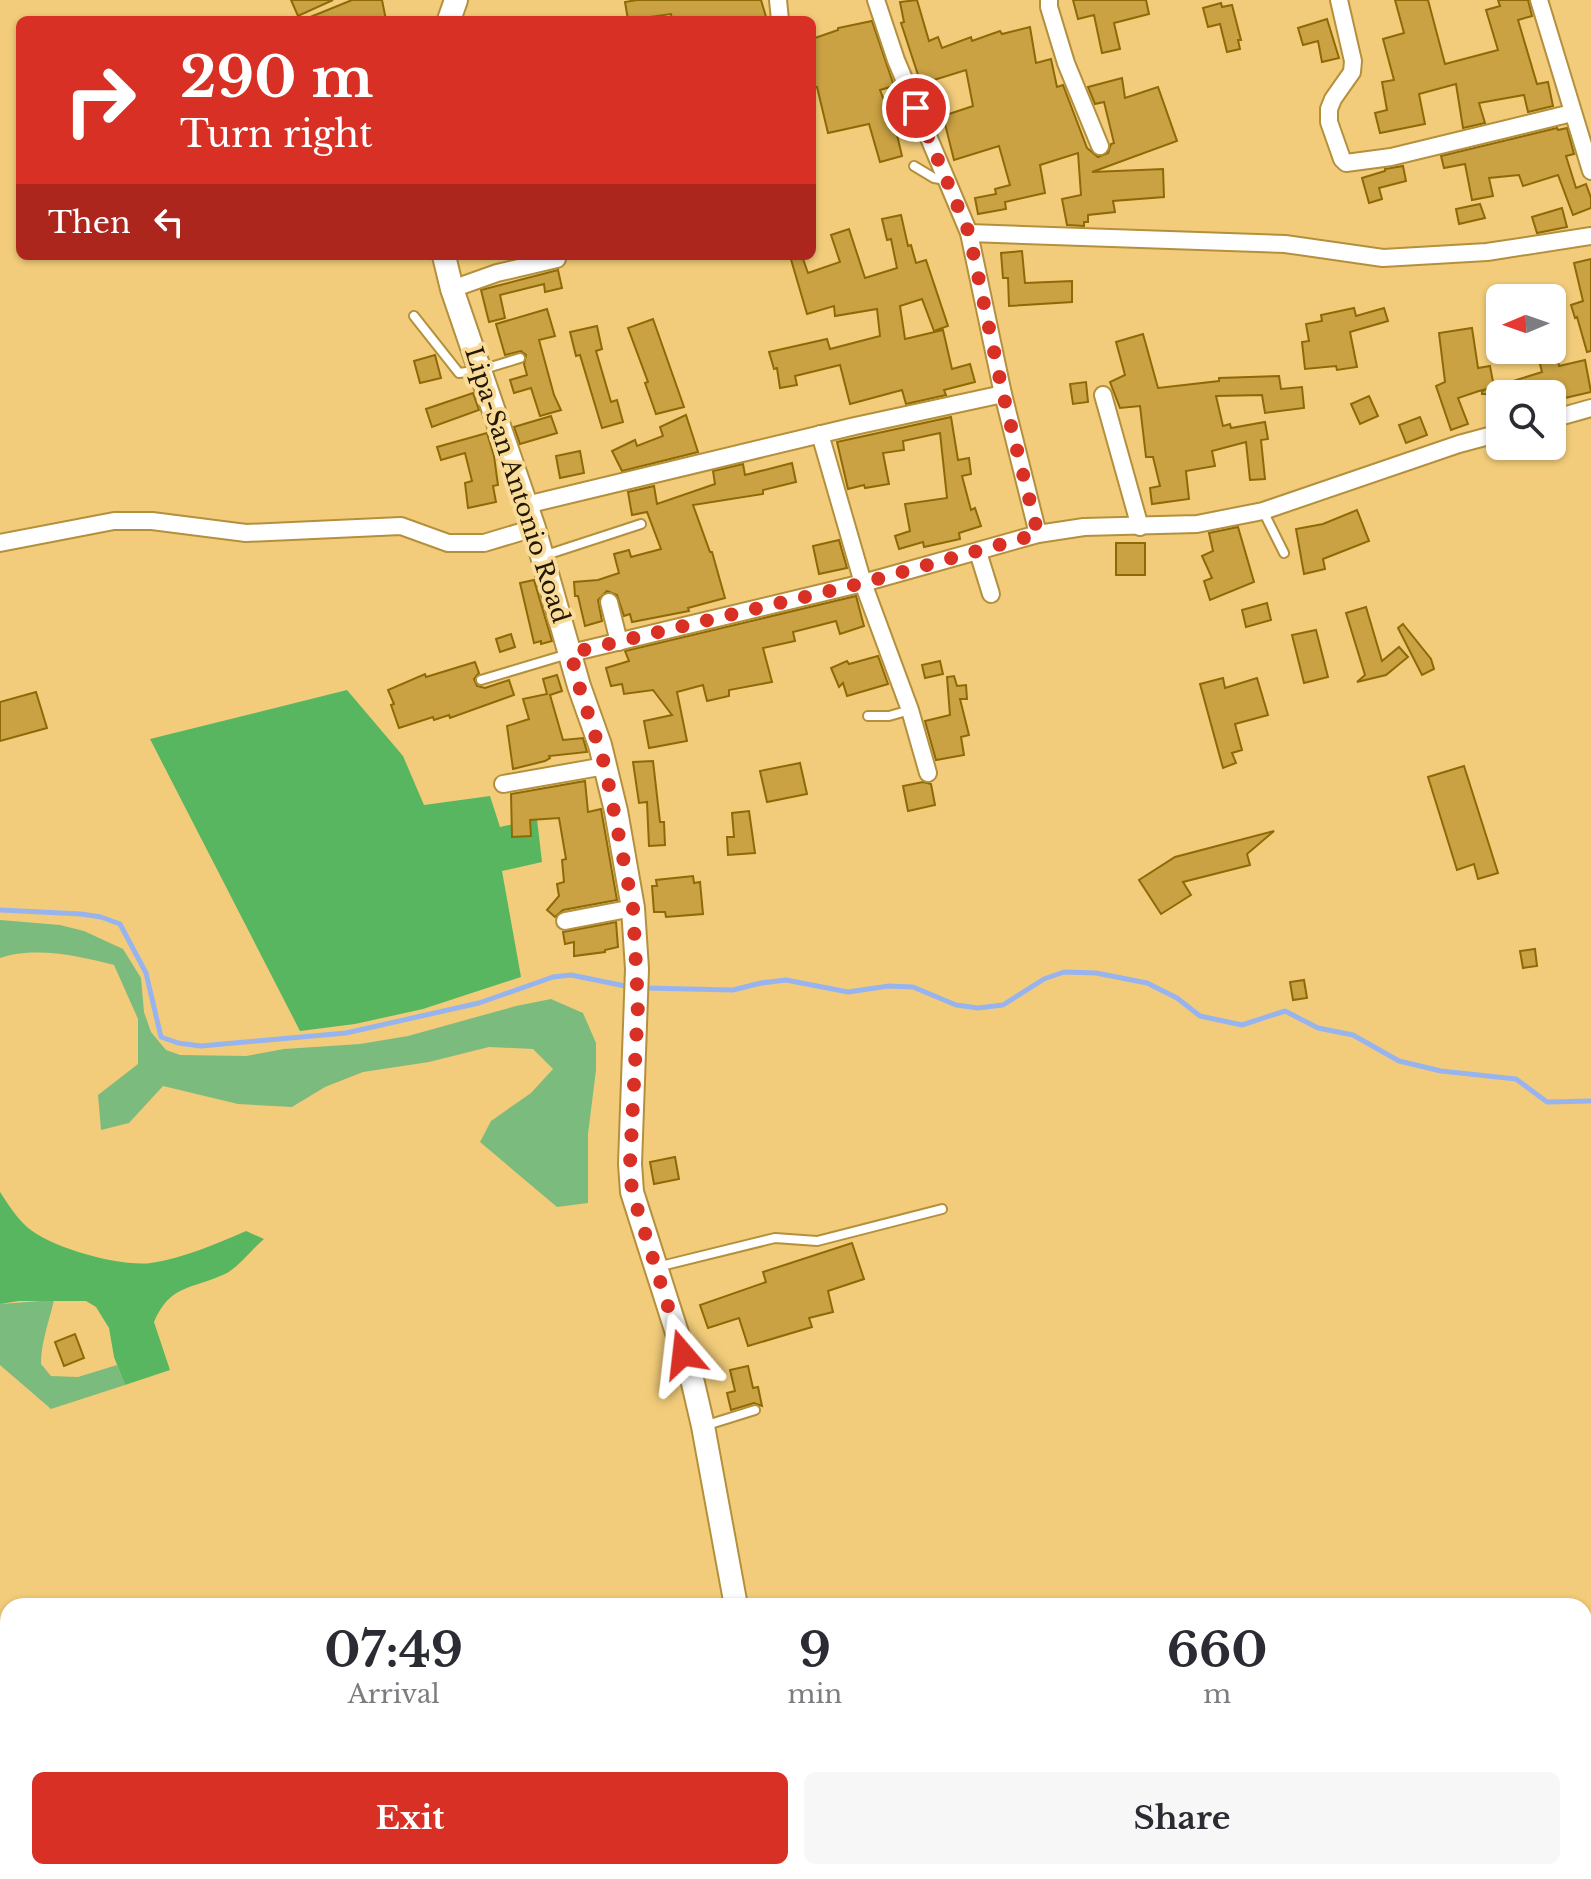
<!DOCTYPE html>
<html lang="en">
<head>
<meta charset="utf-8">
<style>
  body { margin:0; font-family:"Libre Baskerville",serif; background:#f7f7f7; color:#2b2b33; height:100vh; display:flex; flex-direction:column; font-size:30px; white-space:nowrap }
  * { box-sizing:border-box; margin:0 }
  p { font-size:26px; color:#7c7c81 }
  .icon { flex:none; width:44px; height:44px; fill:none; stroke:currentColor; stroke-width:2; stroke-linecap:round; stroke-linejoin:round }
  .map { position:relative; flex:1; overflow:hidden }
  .side { position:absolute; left:0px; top:1598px; width:1592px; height:282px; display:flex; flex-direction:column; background:#fff; border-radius:24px 24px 0 0; box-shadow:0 2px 6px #0004 }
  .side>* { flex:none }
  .top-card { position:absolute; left:16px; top:16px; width:800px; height:244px; border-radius:12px; box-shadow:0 2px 6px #0004; background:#d93025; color:#fff; overflow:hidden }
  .needle { width:52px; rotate:268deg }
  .fabs { position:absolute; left:1486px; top:284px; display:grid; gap:16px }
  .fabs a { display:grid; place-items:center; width:80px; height:80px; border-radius:12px; background:#fff; box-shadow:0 2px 6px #0004; font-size:40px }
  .pin { position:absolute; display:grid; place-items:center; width:68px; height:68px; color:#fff; margin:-34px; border:4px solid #fff; border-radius:50%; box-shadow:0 2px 8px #0007 }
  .me { position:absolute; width:88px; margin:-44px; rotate:343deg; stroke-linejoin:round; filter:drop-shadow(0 0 6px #0008) }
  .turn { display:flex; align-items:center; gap:28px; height:168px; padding:0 32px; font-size:36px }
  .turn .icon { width:104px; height:104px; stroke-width:2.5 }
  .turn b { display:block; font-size:56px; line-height:68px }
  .then { display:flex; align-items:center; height:76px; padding:0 32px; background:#0003; gap:16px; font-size:30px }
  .eta { display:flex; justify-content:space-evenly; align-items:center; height:136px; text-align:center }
  .eta b { font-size:48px; font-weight:700; line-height:56px }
  .button { display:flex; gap:16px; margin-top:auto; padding:16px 32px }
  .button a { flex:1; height:92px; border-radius:12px; background:#d93025; color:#fff; font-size:32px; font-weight:700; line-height:92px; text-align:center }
  .button a+a { background:#f7f7f7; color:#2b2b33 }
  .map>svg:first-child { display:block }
  .green { fill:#7cbb7e }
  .forest { fill:#59b660 }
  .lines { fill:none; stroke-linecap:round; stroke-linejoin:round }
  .stream { stroke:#98b4ef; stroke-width:5 }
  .building { fill:#caa243; stroke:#8d6a06; stroke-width:2 }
  .lane-casing { stroke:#b4903d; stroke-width:12 }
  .street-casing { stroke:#b4903d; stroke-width:20 }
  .secondary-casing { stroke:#b4903d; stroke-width:26 }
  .lane { stroke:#fff; stroke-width:8 }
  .street { stroke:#fff; stroke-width:16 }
  .secondary { stroke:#fff; stroke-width:22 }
  .route { stroke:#d93025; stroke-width:14; stroke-dasharray:0 25.2 }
  .labels { text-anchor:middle; stroke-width:8; stroke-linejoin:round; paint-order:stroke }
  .street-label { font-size:24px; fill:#221700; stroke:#f9db9a }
</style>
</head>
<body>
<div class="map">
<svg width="1591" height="1879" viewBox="0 0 1591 1879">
  <rect width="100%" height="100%" fill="#f2cc7a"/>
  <g class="green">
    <path d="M0 920 60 925 84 931 123 949 141 978 144 1012 151 1032 166 1050 180 1055 246 1056 284 1049 360 1044 408 1036 516 1006 551 999 583 1013 596 1043V1070L588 1134V1203L557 1207 480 1142 491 1121 531 1093 553 1069 533 1049 489 1047 429 1062 363 1072 325 1087 292 1107 238 1104 163 1086 129 1123 101 1130 98 1095 138 1064V1019L114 965C80 956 34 946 0 958Z"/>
    <path d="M54 1300C49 1322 41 1342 41 1364L51 1376 78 1377 117 1365 125 1385 51 1409 0 1365V1304Z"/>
  </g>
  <g class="forest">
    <polygon points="347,690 403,756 424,805 490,796 500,827 537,819 542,862 502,871 521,977 423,1009 355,1024 300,1031 150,739"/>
    <path d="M0 1192C8 1204 16 1217 27 1227 51 1248 120 1267 151 1263 184 1258 216 1244 246 1231L264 1239C252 1249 239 1267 225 1274 193 1289 170 1284 154 1322L170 1370 125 1385 114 1357 109 1328 96 1307 86 1301H19L0 1304Z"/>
  </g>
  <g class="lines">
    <g class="stream">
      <polyline points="0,910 81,914 101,917 120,924 146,973 161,1037 178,1043 201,1046 346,1033 479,1003 553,977 571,975 630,987"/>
      <polyline points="644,988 733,990 761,983 786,980 848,992 889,986 913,987 956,1005 978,1008 1003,1005 1044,979 1064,972 1096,973 1147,983 1177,998 1200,1016 1242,1025 1285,1011 1318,1028 1353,1035 1399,1061 1441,1071 1516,1079 1547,1102 1591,1101"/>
    </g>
  </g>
  <g class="building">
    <polygon points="291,0 333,0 298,16"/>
    <polygon points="352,0 382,0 386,20 303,20"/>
    <polygon points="637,0 761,0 767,20 672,20 671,14 628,20 625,2"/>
    <polygon points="917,0 929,41 938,37 942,48 971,37 972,41 1000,31 1002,34 1030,27 1036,63 1051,59 1057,87 1063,85 1087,148 1098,157 1108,153 1111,144 1114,143 1104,102 1095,104 1088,87 1122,78 1125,98 1158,87 1177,141 1092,172 1163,169 1164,197 1113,201 1115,212 1088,215 1088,222 1084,222 1084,226 1067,225 1062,199 1081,195 1078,153 1040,165 1045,193 1005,202 1006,209 978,214 975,198 996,194 995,189 1010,185 999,146 954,160 943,116 973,106 966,70 921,84 901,23 904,22 900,2"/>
    <polygon points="1073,0 1146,0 1149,14 1114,23 1120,49 1102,53 1094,15 1078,19"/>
    <polygon points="1395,0 1428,0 1445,64 1498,50 1486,10 1500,6 1498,0 1528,0 1532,16 1518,20 1537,84 1548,82 1553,106 1528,112 1524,95 1479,103 1485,123 1463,128 1456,84 1419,94 1425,124 1380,133 1375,113 1387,110 1382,82 1394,80 1383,39 1404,33"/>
    <polygon points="1221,3 1222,7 1232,5 1241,40 1238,40 1240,49 1227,52 1220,24 1208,27 1203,8"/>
    <polygon points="1327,19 1339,58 1322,62 1318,41 1303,45 1298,28"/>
    <polygon points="872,21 894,86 880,90 891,118 893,118 902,156 880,162 869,124 828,133 817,87 812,88 812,39 838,30 838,28"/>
    <polygon points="1557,128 1558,130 1567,128 1574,154 1566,156 1576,188 1586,184 1591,198 1591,208 1573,215 1558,175 1523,186 1519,175 1489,178 1493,196 1472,200 1465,164 1444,168 1441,156"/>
    <polygon points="1403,166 1406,181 1379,188 1382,199 1369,203 1362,178 1385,171 1385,169"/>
    <polygon points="1480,204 1485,218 1459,224 1456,209"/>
    <polygon points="1562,208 1567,227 1537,233 1532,217"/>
    <polygon points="901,215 908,246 911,245 916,263 926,260 948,326 934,331 922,299 900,306 905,339 943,330 952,369 970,364 975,382 944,390 946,395 906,404 902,390 850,404 840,365 795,376 797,385 780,388 777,368 774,369 769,352 827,339 830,349 880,336 877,309 835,316 834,306 807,314 790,256 802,256 808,273 840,262 831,235 849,229 865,278 897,268 891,239 887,240 882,219"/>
    <polygon points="1022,251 1025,283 1072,281 1072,302 1009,306 1008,278 1003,278 1001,253"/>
    <polygon points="1591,259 1591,351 1587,352 1577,317 1575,318 1571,305 1583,301 1574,263"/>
    <polygon points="558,270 562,288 545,292 544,284 500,295 505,318 489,322 481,290"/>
    <polygon points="1354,308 1356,316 1384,308 1388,321 1350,332 1357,367 1337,370 1336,366 1305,369 1302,342 1309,341 1306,324 1322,321 1321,315"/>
    <polygon points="547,309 555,336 539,340 554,395 561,410 540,416 531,388 514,393 510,380 527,375 524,364 526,355 521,351 505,355 496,324"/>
    <polygon points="653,319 684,407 656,414 645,383 648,382 628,328"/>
    <polygon points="597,326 602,349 596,351 611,402 617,400 623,422 602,428 580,355 576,356 570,332"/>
    <polygon points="1472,328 1478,368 1490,366 1494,387 1542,372 1537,352 1555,347 1559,366 1585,360 1591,392 1552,401 1552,394 1482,394 1482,391 1491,388 1479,391 1458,398 1468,424 1451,430 1436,386 1445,382 1439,333"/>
    <polygon points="1143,334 1158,388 1219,381 1219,378 1279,376 1281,389 1302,387 1304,408 1265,413 1262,395 1216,396 1223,426 1230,424 1231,428 1265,422 1268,439 1261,440 1265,479 1250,480 1246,442 1212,451 1215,466 1186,471 1189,499 1152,504 1150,488 1160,486 1153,457 1146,457 1140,406 1120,408 1110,382 1125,375 1116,342"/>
    <polygon points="435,355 441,378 420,383 414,361"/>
    <polygon points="1086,382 1088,402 1073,404 1070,384"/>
    <polygon points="473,393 479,410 432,427 426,409"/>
    <polygon points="1369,396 1378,416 1360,424 1351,404"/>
    <polygon points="686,415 698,452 622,471 612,451 635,440 637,446 663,436 660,427"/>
    <polygon points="551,416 557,433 520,444 514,427"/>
    <polygon points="951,417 958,460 969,458 971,474 962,476 971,510 975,508 981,526 959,533 960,539 924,547 923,542 899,549 895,536 910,531 905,504 947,498 940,433 903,441 904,450 883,453 889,484 865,488 864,485 848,489 837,442"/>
    <polygon points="1420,417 1427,435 1406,443 1399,425"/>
    <polygon points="487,433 494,456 498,485 493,486 496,502 468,508 465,483 472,481 465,453 441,460 437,447"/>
    <polygon points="580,451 584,473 560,478 556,456"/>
    <polygon points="792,463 796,482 763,490 763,494 693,505 710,552 712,552 725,598 688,608 689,611 632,622 630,614 624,616 617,595 607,591 598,600 602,621 585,626 578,596 575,596 574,582 598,580 619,573 614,554 629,550 631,557 661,549 647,512 632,515 628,492 654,486 657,504 715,484 713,471 743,464 745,475"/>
    <polygon points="1357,510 1369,541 1323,559 1325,569 1304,574 1296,529 1323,524"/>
    <polygon points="1238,527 1254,582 1210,600 1204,581 1212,578 1202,556 1213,551 1209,533"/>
    <polygon points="839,540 847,568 819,574 813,546"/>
    <rect x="1116" y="543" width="29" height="32"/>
    <polygon points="534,580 552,641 541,644 541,641 534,643 520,583"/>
    <polygon points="856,596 864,626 840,634 836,621 793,632 795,641 763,648 772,682 729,690 729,696 707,701 703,685 677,692 687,741 649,748 644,721 672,715 653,690 624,694 622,684 611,686 606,668 629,661 625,651"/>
    <polygon points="1267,603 1271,620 1246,627 1242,610"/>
    <polygon points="1366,607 1382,661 1399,647 1408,657 1386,675 1357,682 1365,675 1346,613"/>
    <polygon points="1403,624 1431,659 1434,669 1422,675 1398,628"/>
    <polygon points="1316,630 1328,677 1304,683 1292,635"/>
    <polygon points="511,634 515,647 500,652 496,639"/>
    <polygon points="878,656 888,684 847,696 843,683 839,687 831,668 847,661 849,664"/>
    <polygon points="940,661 943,674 925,678 922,665"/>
    <polygon points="475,662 479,673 474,679 477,686 485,688 509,680 514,695 450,718 449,715 434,720 433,717 399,728 391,705 394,704 388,690 425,674 426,677"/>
    <polygon points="557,675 562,691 550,695 563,740 583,738 587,752 549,756 550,758 545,761 513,769 507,726 529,719 523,699 547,694 543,679"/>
    <polygon points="954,676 957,686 966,685 967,699 960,699 969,735 961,737 964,755 936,760 925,721 950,715 947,677"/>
    <polygon points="1223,678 1225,688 1257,678 1268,715 1235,724 1242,750 1232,753 1236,763 1223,768 1200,684"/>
    <polygon points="36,692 47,728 0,741 0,702"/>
    <polygon points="653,761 660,822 664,822 665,845 649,846 647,802 639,803 633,762"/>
    <polygon points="800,763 807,794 767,802 760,771"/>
    <polygon points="1464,766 1498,873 1478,879 1474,864 1457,870 1428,777"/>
    <polygon points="585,781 588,812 601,809 617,900 563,910 555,917 547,910 559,896 557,884 564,882 562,860 566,859 559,818 530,820 531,836 512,837 511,794"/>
    <polygon points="923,782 931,784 935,805 908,811 903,786"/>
    <polygon points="749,811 755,853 728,855 727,837 734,837 732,813"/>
    <polygon points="1274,831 1247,854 1250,865 1183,882 1191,895 1161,914 1139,880 1175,857"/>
    <polygon points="693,876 694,883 700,882 703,914 666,917 665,912 654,912 652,886 657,886 656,880"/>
    <polygon points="616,922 618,947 605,950 605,952 574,956 574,942 565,944 563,932"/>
    <polygon points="1535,949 1537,966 1523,968 1520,951"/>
    <polygon points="1304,980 1307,998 1293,1000 1290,982"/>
    <polygon points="675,1157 679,1179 654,1184 650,1162"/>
    <polygon points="852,1243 864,1279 828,1291 833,1312 809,1318 812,1327 748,1346 739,1318 708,1328 700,1305 766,1282 763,1272"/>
    <polygon points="75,1334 84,1358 64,1366 55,1342"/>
    <polygon points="748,1366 753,1388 758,1387 762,1406 754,1403 731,1410 727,1393 735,1391 730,1370"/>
  </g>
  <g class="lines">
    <defs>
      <g id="lane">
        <polyline points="914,166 934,178 946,180"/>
        <polyline points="414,316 459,373 481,370 520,358"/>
        <polyline points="1263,511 1284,553"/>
        <polyline points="543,556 641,524"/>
        <polyline points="481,680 568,654"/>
        <polyline points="868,716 889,716 910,710"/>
        <polyline points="657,1267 775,1238 817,1241 942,1209"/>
        <polyline points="704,1426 755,1410"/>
      </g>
      <g id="street">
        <polyline points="778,0 780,20"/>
        <polyline points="1049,0 1049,7 1066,63 1100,146"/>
        <polyline points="1339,0 1353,61 1352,72 1333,99 1329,109 1329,122 1342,159 1346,163 1391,157 1572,113"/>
        <polyline points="1539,0 1591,171"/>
        <polyline points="969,233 1285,244 1383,258 1487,252 1591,236"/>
        <polyline points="452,289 497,273 557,259"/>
        <polyline points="1003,394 1038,534"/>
        <polyline points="1103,395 1140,527"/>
        <polyline points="1552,419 1591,408"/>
        <polyline points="820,434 863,583 910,710 928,773"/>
        <polyline points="526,505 855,426 1003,394 969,233 896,60 876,0"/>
        <polyline points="0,543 114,521 152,521 246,533 401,526 448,543 484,543 534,528"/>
        <polyline points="978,552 991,594"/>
        <polyline points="609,602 619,642"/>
        <polyline points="571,653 863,583 1038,534 1084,527 1197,524 1263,511 1459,444 1500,433"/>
        <polyline points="503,784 605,766"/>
        <polyline points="565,921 633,908"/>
        <polyline points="53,1879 64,1872"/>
      </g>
      <g id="secondary">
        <polyline points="449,20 456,0"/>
        <polyline points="444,256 452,289 534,528 579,686 600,745 616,811 633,908 637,969 630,1164 632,1192 693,1383 703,1426 736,1606"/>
        <polyline points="808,1872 811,1879"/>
      </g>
    </defs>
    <use href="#lane" class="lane-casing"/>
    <use href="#street" class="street-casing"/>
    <use href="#secondary" class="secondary-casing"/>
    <use href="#lane" class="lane"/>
    <use href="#street" class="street"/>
    <use href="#secondary" class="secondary"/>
  </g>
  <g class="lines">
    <polyline class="route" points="683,1354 632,1192 630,1164 638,1004 633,908 605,766 579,686 571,653 863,583 1038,534 1003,394 969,233 916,108"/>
  </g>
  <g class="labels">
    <g class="street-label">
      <text transform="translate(517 485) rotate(72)" y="8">Lipa-San Antonio Road</text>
    </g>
  </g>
</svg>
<div class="fabs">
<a><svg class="needle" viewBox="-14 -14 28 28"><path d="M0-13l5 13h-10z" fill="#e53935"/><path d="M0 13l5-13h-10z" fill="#7c7c81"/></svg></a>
<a><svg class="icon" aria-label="search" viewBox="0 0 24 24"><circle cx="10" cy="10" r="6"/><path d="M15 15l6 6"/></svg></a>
</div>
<div class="pin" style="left:916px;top:108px;background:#d93025"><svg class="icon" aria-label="arrive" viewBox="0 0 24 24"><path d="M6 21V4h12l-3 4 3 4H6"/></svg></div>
<svg class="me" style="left:683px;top:1354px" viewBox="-20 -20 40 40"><path d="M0-17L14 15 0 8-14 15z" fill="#d93025" stroke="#fff" stroke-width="4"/></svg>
<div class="top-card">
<div class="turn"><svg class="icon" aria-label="right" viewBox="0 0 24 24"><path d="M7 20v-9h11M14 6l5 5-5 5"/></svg><div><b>290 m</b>Turn right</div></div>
<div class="then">Then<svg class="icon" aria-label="left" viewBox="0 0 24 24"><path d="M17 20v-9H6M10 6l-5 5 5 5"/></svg></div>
</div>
<section class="side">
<div class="eta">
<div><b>07:49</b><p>Arrival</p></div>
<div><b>9</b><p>min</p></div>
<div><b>660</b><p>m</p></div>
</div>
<div class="button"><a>Exit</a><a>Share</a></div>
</section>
</div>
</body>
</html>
